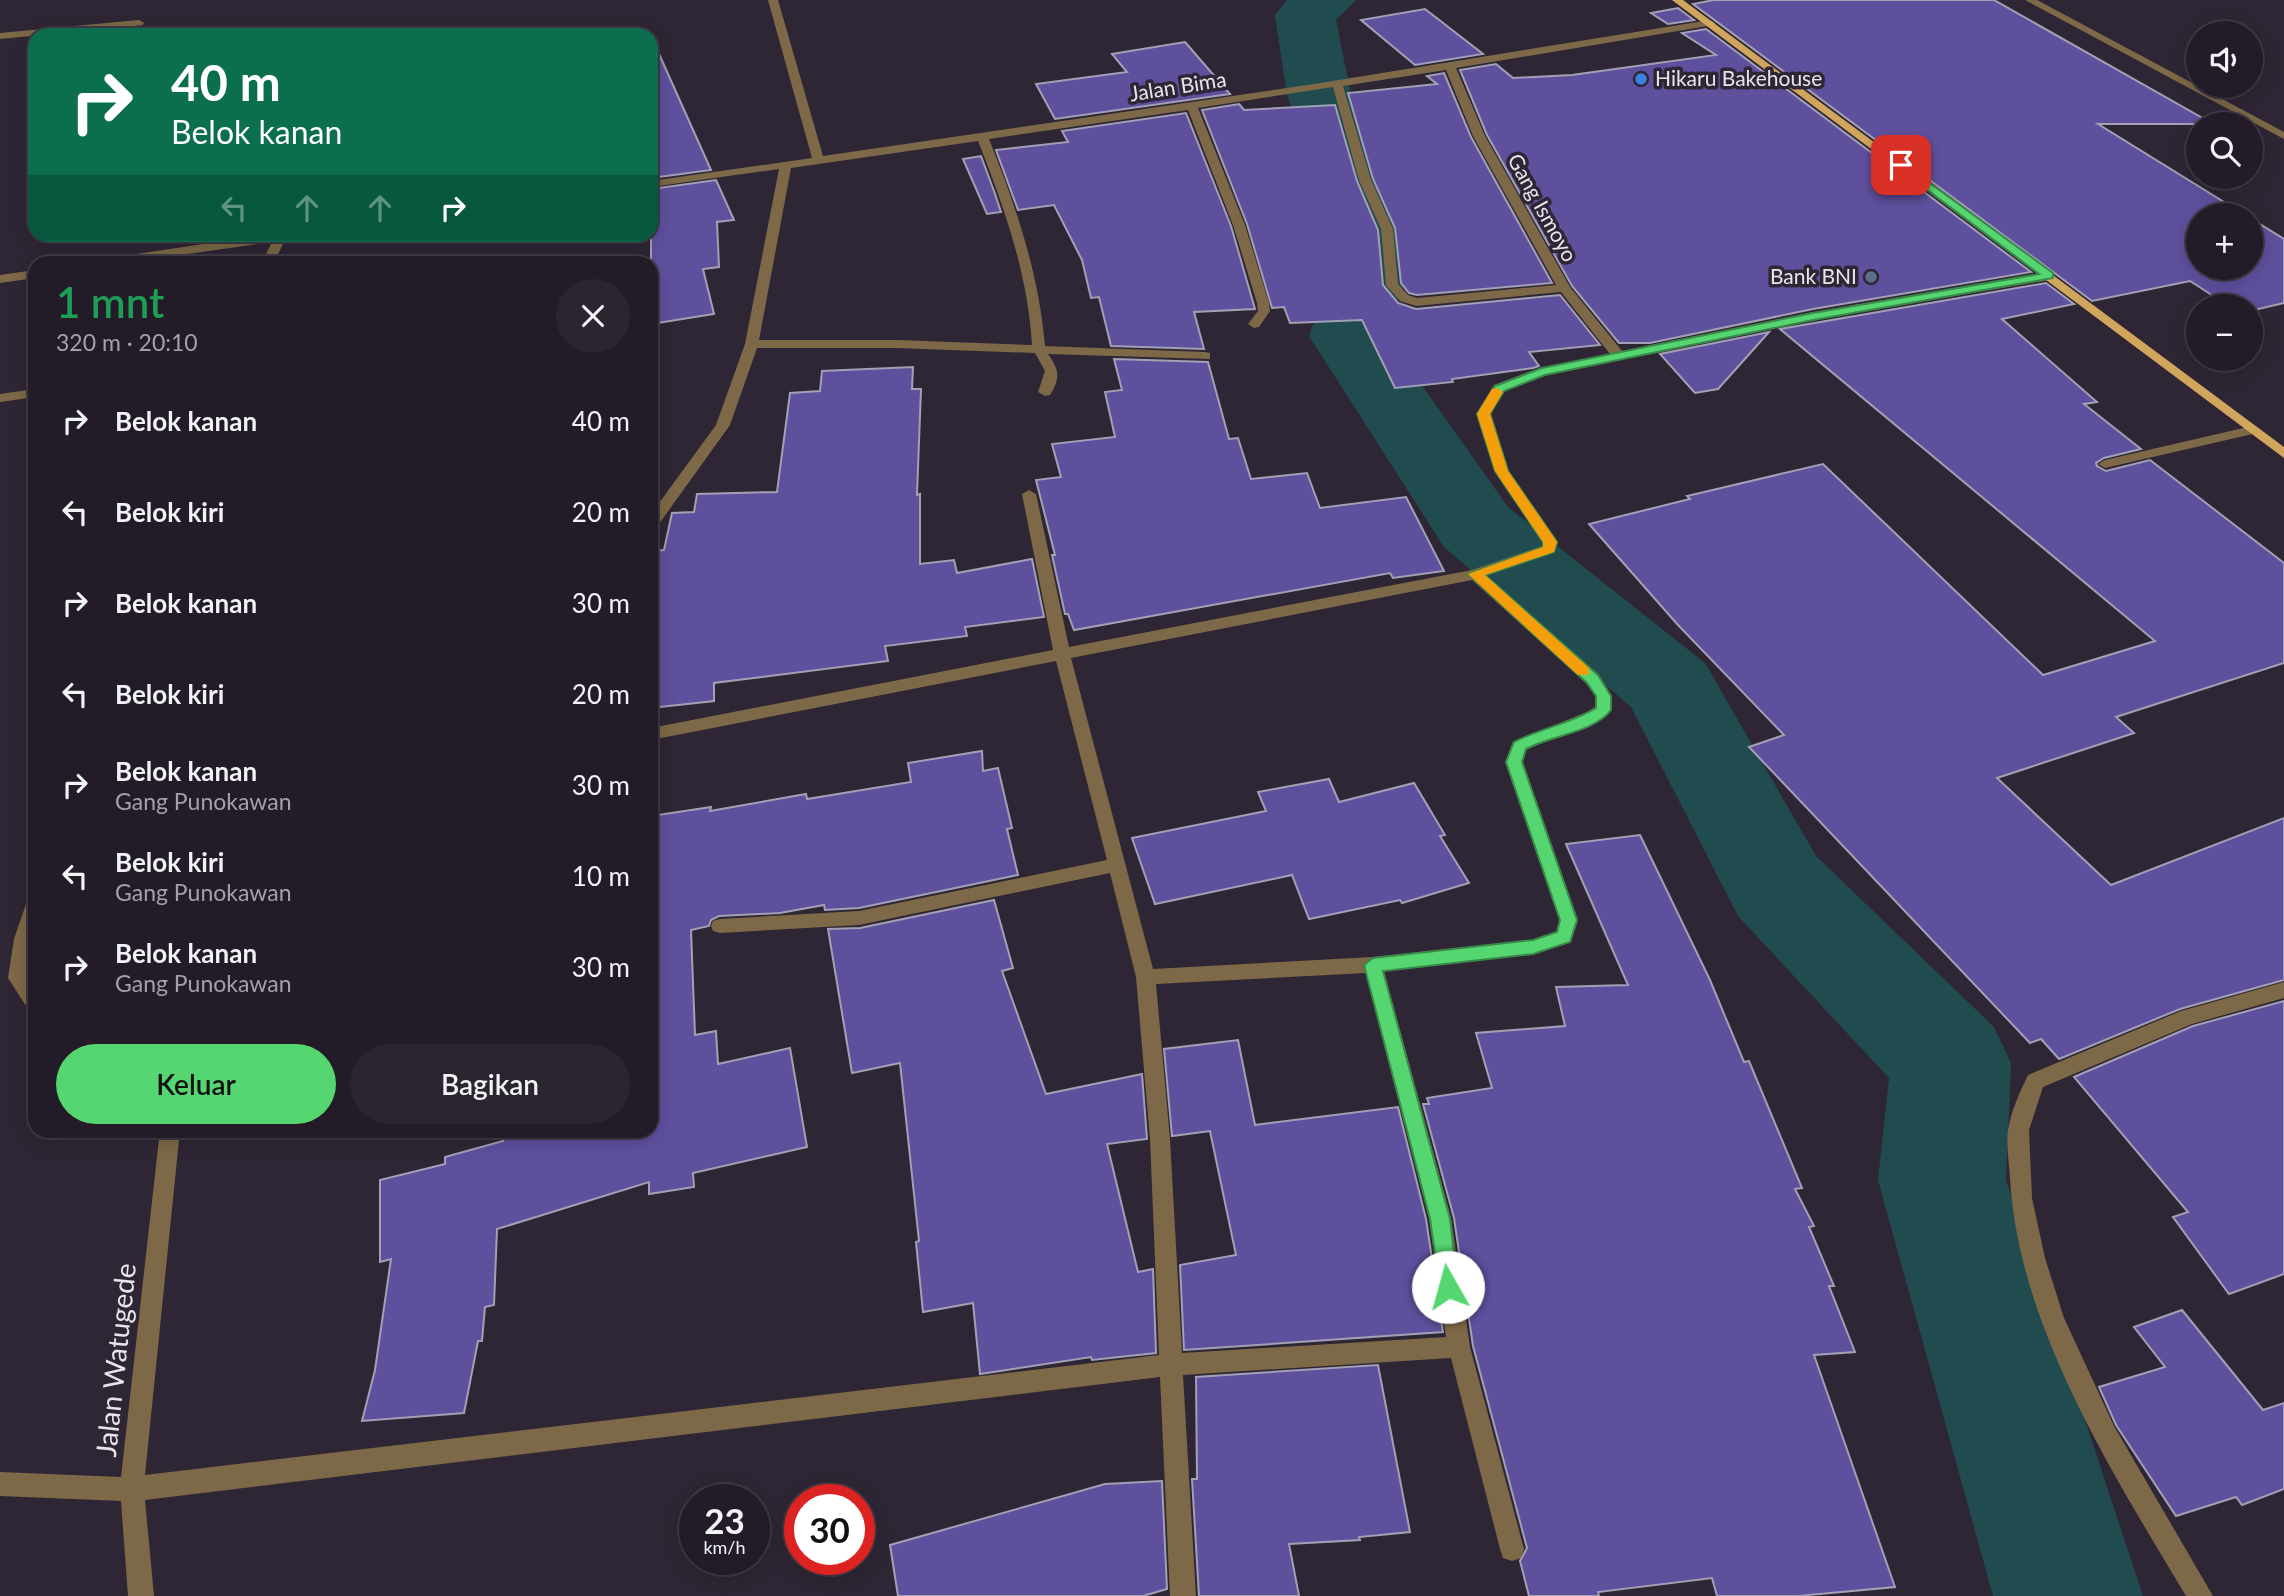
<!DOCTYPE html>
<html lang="id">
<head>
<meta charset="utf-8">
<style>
  body { margin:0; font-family:Lato,sans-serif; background:#2b2530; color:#f1f3f6; height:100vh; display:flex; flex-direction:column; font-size:26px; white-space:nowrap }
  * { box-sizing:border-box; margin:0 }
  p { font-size:23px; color:#a3a1a8 }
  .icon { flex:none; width:38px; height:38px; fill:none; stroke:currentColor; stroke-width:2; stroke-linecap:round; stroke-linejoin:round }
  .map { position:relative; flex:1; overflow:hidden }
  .drawer { position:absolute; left:28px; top:256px; width:630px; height:882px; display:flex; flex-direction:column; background:#231c28; border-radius:21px; box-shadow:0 4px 18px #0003,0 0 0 2px #403a45 }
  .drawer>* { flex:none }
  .banner { position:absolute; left:28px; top:28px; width:630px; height:214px; border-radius:21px; box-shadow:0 4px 18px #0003,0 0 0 2px #403a45; background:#0b6e4f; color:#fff; overflow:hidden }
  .buttons { position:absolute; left:2186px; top:21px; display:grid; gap:14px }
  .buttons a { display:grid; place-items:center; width:77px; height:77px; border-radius:50%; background:#231c28; box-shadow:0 4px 18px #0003,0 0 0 2px #403a45; font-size:35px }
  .speed { position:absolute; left:679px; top:1484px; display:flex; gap:14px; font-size:35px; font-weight:700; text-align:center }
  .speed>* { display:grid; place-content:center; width:91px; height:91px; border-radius:50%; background:#231c28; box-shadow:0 4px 18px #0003,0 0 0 2px #403a45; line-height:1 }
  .speed small { font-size:18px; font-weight:400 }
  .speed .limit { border:10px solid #d22; background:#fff; color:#111 }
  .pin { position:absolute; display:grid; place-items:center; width:60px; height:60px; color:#fff; margin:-30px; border-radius:14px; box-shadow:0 4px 10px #0006 }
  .me { position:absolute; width:77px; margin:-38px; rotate:353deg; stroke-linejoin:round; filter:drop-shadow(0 0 5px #0008) }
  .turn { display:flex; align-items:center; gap:24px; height:147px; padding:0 28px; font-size:32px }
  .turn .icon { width:91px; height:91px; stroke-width:2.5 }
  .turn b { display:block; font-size:49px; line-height:60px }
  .lanes { display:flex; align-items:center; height:66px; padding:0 28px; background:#0003; justify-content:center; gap:35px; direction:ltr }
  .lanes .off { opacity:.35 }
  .round { display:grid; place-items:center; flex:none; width:74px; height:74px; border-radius:37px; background:#2b2530 }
  .headline { display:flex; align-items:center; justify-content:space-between; height:119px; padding:0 28px }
  h1 { font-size:42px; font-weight:600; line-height:52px; color:#1e9e55 }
  .cta { display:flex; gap:14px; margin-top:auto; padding:14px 28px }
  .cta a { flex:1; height:80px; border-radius:42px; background:#56d671; color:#111; font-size:28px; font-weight:600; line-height:80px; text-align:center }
  .cta a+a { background:#2b2530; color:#f1f3f6 }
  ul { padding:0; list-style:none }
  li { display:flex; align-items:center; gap:21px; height:91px; padding:0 28px }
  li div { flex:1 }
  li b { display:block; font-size:26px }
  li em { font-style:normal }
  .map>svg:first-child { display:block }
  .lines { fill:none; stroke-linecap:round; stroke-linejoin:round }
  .river { fill:#204c50; fill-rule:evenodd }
  .building { fill:#5f509e; stroke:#a2a0b4; stroke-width:2 }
  .minor { fill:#7d6947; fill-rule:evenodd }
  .major { fill:#d0a65d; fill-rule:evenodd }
  .route { fill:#56d671; stroke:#388b49; stroke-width:2 }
  .slow { fill:#f59e0b }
  .shop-dot { fill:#3f7fe0; stroke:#2f2635; stroke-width:2.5 }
  .service-dot { fill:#5c6f8a; stroke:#2f2635; stroke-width:2.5 }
  .labels { text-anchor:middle; stroke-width:7; stroke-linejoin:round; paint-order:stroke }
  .far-poi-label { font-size:21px; fill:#e8e3ec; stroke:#2f2635; text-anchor:start }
  .far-street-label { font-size:21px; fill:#e8e3ec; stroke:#2f2635 }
  .near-street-label { font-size:28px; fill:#e8e3ec; stroke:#2f2635 }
</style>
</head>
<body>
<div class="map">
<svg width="2284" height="1596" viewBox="0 0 2284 1596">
  <rect width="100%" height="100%" fill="#2f2635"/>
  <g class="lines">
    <polygon class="river" points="1287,0 1356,0 1336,20 1351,95 1415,245 1387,336 1508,507 1705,663 1816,856 1994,1027 2011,1063 2006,1180 2143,1596 1993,1596 1878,1180 1889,1078 1738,916 1631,707 1444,547 1309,336 1341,245 1287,95 1275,15"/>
  </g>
  <g class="building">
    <polygon points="1714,0 1994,0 2213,124 2098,124 2245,215 2198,215 2198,268 2250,268 2250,218 2284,239 2284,303 2250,311 2250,306 2229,306 2190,281 2092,301 1693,4"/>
    <polygon points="1678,8 1694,20 1668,24 1651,13"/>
    <polygon points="1425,9 1483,54 1415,65 1361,20"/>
    <polygon points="1706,29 2031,272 1813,309 1650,343 1619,343 1572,286 1487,135 1460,70 1496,64 1513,78 1572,75 1716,55 1682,33"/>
    <polygon points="651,36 711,170 651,178"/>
    <polygon points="1185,42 1230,94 1055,119 1036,84 1127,72 1112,54"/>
    <polygon points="1444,73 1471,137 1552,283 1417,295 1409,293 1401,283 1395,228 1373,179 1348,93 1437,84 1427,76"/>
    <polygon points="1239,104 1244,110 1335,105 1357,181 1378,230 1383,285 1398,303 1416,309 1560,295 1600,345 1529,352 1539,366 1533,368 1452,379 1453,382 1395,388 1362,320 1290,323 1284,307 1272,308 1247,224 1202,110"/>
    <polygon points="1186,113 1231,226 1255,309 1194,312 1204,349 1111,346 1099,297 1091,298 1082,260 1054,205 1018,210 996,150 1068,142 1062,131"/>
    <polygon points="981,156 994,191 1001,212 987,214 963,159"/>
    <polygon points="716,180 734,220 717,222 719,267 703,269 714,314 651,324 651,189"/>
    <polygon points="2046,283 2074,304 2002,319 2097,402 2084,404 2141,449 2104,458 2096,463 2097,466 2106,471 2150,460 2284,563 2284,663 2116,717 2134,733 1997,778 2111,885 2284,818 2284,980 2180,1009 2059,1059 2041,1039 2030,1043 1749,747 1784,735 1678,625 1589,524 1690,499 1687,496 1823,464 2043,675 2155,641 1780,329"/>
    <polygon points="1769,332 1718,389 1695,393 1660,354"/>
    <polygon points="1114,359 1208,362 1229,439 1238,438 1251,479 1307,473 1320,508 1406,497 1444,571 1393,578 1390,573 1074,630 1068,614 1065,614 1052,555 1055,555 1036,480 1061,477 1052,444 1115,437 1105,392 1122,390"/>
    <polygon points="913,367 912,389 921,389 917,495 920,494 920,564 954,560 957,573 1032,559 1044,617 965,627 967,636 885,646 888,661 714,683 714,701 651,708 651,551 664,550 672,513 694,512 697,494 777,492 790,393 820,391 822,371"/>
    <polygon points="982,751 983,771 998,768 1012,828 1007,829 1018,875 859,908 825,910 824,905 780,913 719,916 711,920 709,926 691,930 695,1035 716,1031 718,1064 790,1048 807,1147 693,1173 694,1187 649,1194 649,1182 497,1229 494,1305 485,1307 482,1341 478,1341 464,1413 362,1421 375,1370 391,1259 380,1262 380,1180 445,1164 445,1157 503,1141 502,1130 651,1130 651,816 711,807 710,811 806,794 807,799 911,782 908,763"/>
    <polygon points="1329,779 1339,802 1414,783 1445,835 1440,836 1469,883 1402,903 1400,900 1309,919 1292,875 1155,904 1132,838 1266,811 1258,792"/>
    <polygon points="1640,835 1710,980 1744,1062 1749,1061 1802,1188 1795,1189 1814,1226 1809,1227 1834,1286 1829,1286 1855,1352 1814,1355 1895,1587 1798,1596 1717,1596 1712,1578 1598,1592 1599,1596 1529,1596 1520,1561 1527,1548 1473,1346 1454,1218 1423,1104 1429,1104 1427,1098 1492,1088 1476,1033 1565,1026 1556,987 1628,985 1566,844"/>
    <polygon points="994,900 1013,968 1002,971 1046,1094 1142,1074 1147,1139 1107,1144 1138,1272 1153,1269 1156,1353 1092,1360 1091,1357 980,1374 973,1303 923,1312 916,1242 919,1241 900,1063 852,1073 828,929 860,928"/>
    <polygon points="2284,1001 2284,1274 2229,1294 2173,1217 2188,1212 2074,1077 2193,1026"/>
    <polygon points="1238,1040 1255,1125 1398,1107 1426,1219 1443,1332 1184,1350 1180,1265 1236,1255 1210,1131 1172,1136 1164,1049"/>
    <polygon points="2182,1310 2263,1410 2284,1403 2284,1489 2242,1505 2236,1497 2176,1516 2116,1425 2099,1387 2165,1367 2134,1327"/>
    <polygon points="1378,1365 1410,1532 1359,1537 1360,1540 1289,1544 1299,1596 1199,1596 1192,1479 1197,1479 1196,1377"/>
    <polygon points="1162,1481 1167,1589 1143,1596 898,1596 890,1545 1105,1484"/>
  </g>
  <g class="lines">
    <g class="minor">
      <path d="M768 0H778L823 156 1314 84 1710 20 1715 23 1714 25 1456 68 1485 136 1570 287 1622 351 1813 312 2049 272 2055 276 2049 280 1813 320 1546 375 1504 391 1491 413 1509 471 1558 542 1554 552 1486 576 1598 675 1612 696 1609 714 1526 750 1523 762 1578 920 1571 942 1533 954 1384 971 1451 1218 1470 1347 1524 1549 1521 1558 1512 1561 1503 1558 1500 1549 1451 1358 1183 1375 1196 1596H1170L1160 1377 145 1500 154 1596H128L121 1501 0 1496V1472L121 1477 160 1130H180L145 1475 1159 1355 1150 1139 1136 977 1110 873 859 925 720 933 713 931 711 926 713 921 720 919 859 911 1107 860 1056 661 651 740V728L1053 650 1022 494 1029 490 1036 494 1069 647 1472 570 1542 546V542L1495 471 1477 413 1494 385 1537 369 1610 354 1561 292 1416 306 1400 301 1386 285 1381 229 1359 180 1333 87 1198 108 1245 225 1269 303 1270 311 1259 327 1254 328 1248 324 1258 311 1257 303 1233 225 1188 110 989 139C1016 206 1039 274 1045 346L1205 352 1210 353V359L1048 354C1059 370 1061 377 1050 395L1045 396 1038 392 1045 371 1035 353 897 348H757L730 425 656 528 651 530V514L716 425 745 344 779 169 651 187V181L812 158ZM1446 70 1473 136 1556 285 1417 298 1408 295 1398 284 1393 229 1371 180 1343 86ZM978 141C1004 206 1028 275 1032 345L897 340H759L791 168ZM1472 580 1586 683 1596 697 1595 707 1587 712 1513 742 1505 762 1560 920 1556 932 1533 940 1373 957 1153 969 1071 658ZM1366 973 1429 1218 1446 1337 1182 1353 1170 1139 1156 984Z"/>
      <polygon points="2025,0 2037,0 2284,132 2284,139"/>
      <polygon points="139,20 144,23 143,25 0,39 0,33"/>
      <polygon points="270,234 304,234 285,240 274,262 262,262 272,242 131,262 104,262 110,258"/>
      <polygon points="35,270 35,278 0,283 0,275"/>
      <polygon points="35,389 35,397 0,402 0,394"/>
      <polygon points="2252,426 2257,427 2257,433 2105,468 2098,464 2105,460"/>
      <polygon points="35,897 35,931 28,977 35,987 35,1011 28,1009 8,978 14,939 26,904 28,899"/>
      <path d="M2284 982V998L2192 1024 2043 1087 2029 1130 2032 1198 2045 1258 2064 1318 2114 1426 2213 1596H2186C2112 1472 2018 1325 2010 1178 2009 1162 2006 1145 2008 1130 2011 1111 2020 1092 2028 1075L2181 1011Z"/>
    </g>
    <polygon class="major" points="1672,0 1683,0 2284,447 2284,458"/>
  </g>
  <path class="route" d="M1901 162 2053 273V278L1813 320 1545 375 1504 391 1490 414 1508 471 1557 542 1554 552 1485 575 1598 675 1611 696V710C1595 732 1550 736 1526 749L1522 762 1577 920 1570 942 1533 954 1383 971 1450 1219 1458 1287 1455 1294 1448 1296 1441 1294 1430 1219 1364 965 1373 958 1533 940 1557 932 1560 920 1506 762 1514 742C1541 728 1570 724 1596 708V696L1587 683 1468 574 1543 547V542L1495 471 1477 414 1495 386 1542 368 1813 313 2039 274 1897 167V163Z"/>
  <polygon class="slow" points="1497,388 1503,392 1490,414 1508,471 1557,542 1554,552 1485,575 1589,668 1589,675 1578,675 1468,574 1543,547 1543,542 1495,471 1477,414 1492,389"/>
  <circle class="shop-dot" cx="1641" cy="79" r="7"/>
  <circle class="service-dot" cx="1871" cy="277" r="7"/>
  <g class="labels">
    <g class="far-poi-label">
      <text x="1655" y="86">Hikaru Bakehouse</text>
      <text x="1857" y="284" text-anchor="end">Bank BNI</text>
    </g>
    <g class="far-street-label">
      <text transform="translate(1178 87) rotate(-9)" y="7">Jalan Bima</text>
      <text transform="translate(1542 208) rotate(61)" y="7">Gang Ismoyo</text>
    </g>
    <g class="near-street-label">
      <text transform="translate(116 1360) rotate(-84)" y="10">Jalan Watugede</text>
    </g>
  </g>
</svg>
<div class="buttons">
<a><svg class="icon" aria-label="sound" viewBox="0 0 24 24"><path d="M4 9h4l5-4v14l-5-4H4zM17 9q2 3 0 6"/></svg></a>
<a><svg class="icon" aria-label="search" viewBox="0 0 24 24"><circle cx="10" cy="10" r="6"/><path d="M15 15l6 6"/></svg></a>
<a>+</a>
<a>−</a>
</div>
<div class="speed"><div>23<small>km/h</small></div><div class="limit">30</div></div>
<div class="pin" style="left:1901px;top:165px;background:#d93025"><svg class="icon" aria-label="arrive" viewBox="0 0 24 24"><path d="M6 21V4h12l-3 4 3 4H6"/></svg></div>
<svg class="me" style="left:1448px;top:1287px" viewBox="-20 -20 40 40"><circle r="19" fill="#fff"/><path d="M0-13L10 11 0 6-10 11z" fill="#56d671"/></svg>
<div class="banner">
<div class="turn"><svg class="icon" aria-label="right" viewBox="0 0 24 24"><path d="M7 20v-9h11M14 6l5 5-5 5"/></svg><div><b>40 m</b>Belok kanan</div></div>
<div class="lanes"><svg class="icon off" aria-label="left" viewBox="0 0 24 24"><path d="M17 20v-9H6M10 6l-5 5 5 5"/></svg><svg class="icon off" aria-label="ahead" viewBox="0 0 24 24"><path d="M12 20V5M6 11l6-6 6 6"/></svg><svg class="icon off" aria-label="ahead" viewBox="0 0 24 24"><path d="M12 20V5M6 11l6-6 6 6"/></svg><svg class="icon" aria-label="right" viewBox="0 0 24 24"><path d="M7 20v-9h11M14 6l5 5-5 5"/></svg></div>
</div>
<section class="drawer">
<div class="headline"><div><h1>1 mnt</h1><p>320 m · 20:10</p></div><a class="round"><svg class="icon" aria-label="close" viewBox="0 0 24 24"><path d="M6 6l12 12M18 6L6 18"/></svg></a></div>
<ul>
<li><svg class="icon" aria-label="right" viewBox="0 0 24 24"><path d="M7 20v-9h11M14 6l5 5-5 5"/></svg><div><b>Belok kanan</b></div><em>40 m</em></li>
<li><svg class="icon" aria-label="left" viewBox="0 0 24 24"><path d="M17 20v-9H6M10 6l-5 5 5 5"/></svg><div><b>Belok kiri</b></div><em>20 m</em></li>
<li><svg class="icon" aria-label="right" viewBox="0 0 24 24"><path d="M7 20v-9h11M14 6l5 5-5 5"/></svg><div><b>Belok kanan</b></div><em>30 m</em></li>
<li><svg class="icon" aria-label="left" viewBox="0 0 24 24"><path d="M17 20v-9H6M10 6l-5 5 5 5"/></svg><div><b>Belok kiri</b></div><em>20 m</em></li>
<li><svg class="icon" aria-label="right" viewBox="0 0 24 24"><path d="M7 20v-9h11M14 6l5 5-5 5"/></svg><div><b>Belok kanan</b><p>Gang Punokawan</p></div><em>30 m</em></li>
<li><svg class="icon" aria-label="left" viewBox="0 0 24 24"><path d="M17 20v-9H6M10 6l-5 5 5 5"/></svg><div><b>Belok kiri</b><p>Gang Punokawan</p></div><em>10 m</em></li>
<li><svg class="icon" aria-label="right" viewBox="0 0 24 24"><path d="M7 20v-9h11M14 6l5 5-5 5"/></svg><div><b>Belok kanan</b><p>Gang Punokawan</p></div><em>30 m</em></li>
</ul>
<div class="cta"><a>Keluar</a><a>Bagikan</a></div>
</section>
</div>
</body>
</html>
